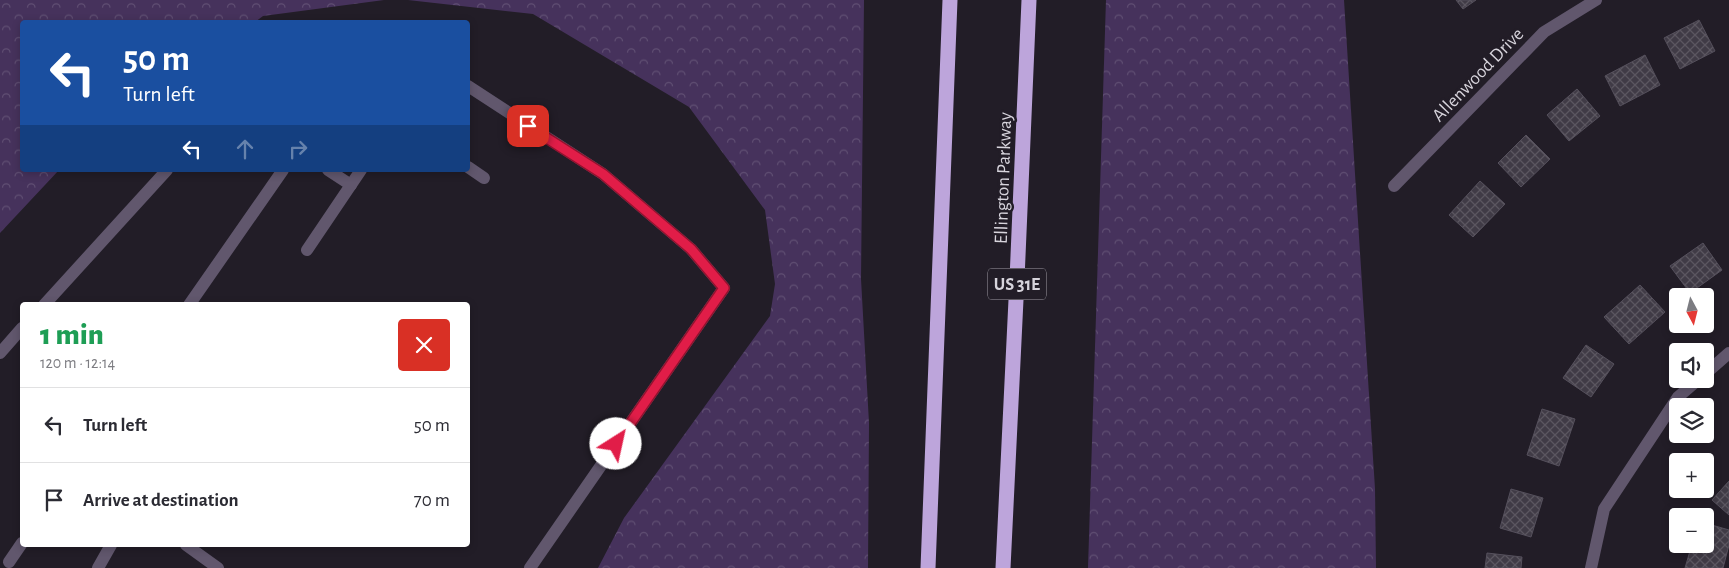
<!DOCTYPE html>
<html lang="en">
<head>
<meta charset="utf-8">
<style>
  body { margin:0; font-family:"Alegreya Sans",sans-serif; background:#f7f7f7; color:#2b2b33; height:100vh; display:flex; flex-direction:column; font-size:19px; white-space:nowrap }
  * { box-sizing:border-box; margin:0 }
  p { font-size:16px; color:#7c7c81 }
  .icon { flex:none; width:28px; height:28px; fill:none; stroke:currentColor; stroke-width:2; stroke-linecap:round; stroke-linejoin:round }
  .map { position:relative; flex:1; overflow:hidden }
  .sheet { position:absolute; left:20px; top:302px; width:450px; height:245px; display:flex; flex-direction:column; background:#fff; border-radius:5px; box-shadow:0 2px 8px #0003 }
  .sheet>* { flex:none }
  .guide { position:absolute; left:20px; top:20px; width:450px; height:152px; border-radius:5px; box-shadow:0 2px 8px #0003; background:#1a4fa0; color:#fff; overflow:hidden }
  .needle { width:32px; rotate:173deg }
  .controls { position:absolute; left:1669px; top:288px; display:grid; gap:10px }
  .controls a { display:grid; place-items:center; width:45px; height:45px; border-radius:5px; background:#fff; box-shadow:0 2px 8px #0003; font-size:25px }
  .pin { position:absolute; display:grid; place-items:center; width:42px; height:42px; color:#fff; margin:-21px; border-radius:10px; box-shadow:0 2px 8px #0006 }
  .me { position:absolute; width:55px; margin:-28px; rotate:35deg; stroke-linejoin:round; filter:drop-shadow(0 0 4px #0008) }
  .turn { display:flex; align-items:center; gap:18px; height:105px; padding:0 20px; font-size:22px }
  .turn .icon { width:65px; height:65px; stroke-width:2.5 }
  .turn b { display:block; font-size:35px; line-height:42px }
  .lanes { display:flex; align-items:center; height:48px; padding:0 20px; background:#0003; justify-content:center; gap:25px; direction:ltr }
  .lanes .off { opacity:.35 }
  .round { display:grid; place-items:center; flex:none; width:52px; height:52px; border-radius:5px; background:#f7f7f7 }
  .overview { display:flex; align-items:center; justify-content:space-between; height:85px; padding:0 20px }
  h1 { font-size:30px; font-weight:800; line-height:38px; color:#1e9e55 }
  ul { padding:0; list-style:none }
  li { display:flex; align-items:center; gap:15px; height:75px; padding:0 20px; border-top:1px solid #e1e1e2 }
  li div { flex:1 }
  li b { display:block; font-size:19px }
  li em { font-style:normal }
  .map>svg:first-child { display:block }
  .forest { fill:url(#forest-crowns) }
  .building { fill:url(#building-cross-hatch); stroke:#55505c }
  .lines { fill:none; stroke-linecap:round; stroke-linejoin:round }
  .service { stroke:#61576d; stroke-width:12 }
  .minor { stroke:#61576d; stroke-width:12 }
  .motorway { stroke:#bda5db; stroke-width:15 }
  .route-casing { stroke:#92132f; stroke-width:12 }
  .route { stroke:#e11d48; stroke-width:9 }
  .labels { text-anchor:middle; stroke-width:5; stroke-linejoin:round; paint-order:stroke }
  .shield { fill:#221d27; stroke:#a19da6; stroke-width:1 }
  .shield-label { font-size:18px; font-weight:bold; fill:#d7d4dc }
  .street-label { font-size:19px; fill:#d7d4dc; stroke:#221d27 }
</style>
</head>
<body>
<div class="map">
<svg width="1729" height="568" viewBox="0 0 1729 568">
  <defs>
    <pattern id="forest-crowns" width="20" height="18" patternUnits="userSpaceOnUse" patternTransform="scale(1.25)"><rect width="20" height="18" fill="#46325c"/><path d="M2 6a3 3 0 1 1 6 0M12 15a3 3 0 1 1 6 0" fill="none" stroke="#604f73"/></pattern>
    <pattern id="building-cross-hatch" width="8" height="8" patternUnits="userSpaceOnUse" patternTransform="scale(1.25)"><rect width="8" height="8" fill="#403b46"/><path d="M0 0l8 8M0 8l8-8" fill="none" stroke="#5b5660"/></pattern>
  </defs>
  <rect width="100%" height="100%" fill="#221d27"/>
  <g class="forest">
    <polygon points="0,0 384,0 263,16 255,22 22,22 22,170 59,170 0,233"/>
    <polygon points="408,0 864,0 861,279 869,423 868,568 598,568 624,518 770,316 775,284 765,210 689,107 533,14"/>
    <polygon points="1106,0 1344,0 1375,489 1376,568 1088,568"/>
  </g>
  <g class="building">
    <polygon points="1456,0 1476,0 1463,9"/>
    <polygon points="1699,20 1715,51 1680,69 1664,38"/>
    <polygon points="1645,55 1660,85 1620,106 1605,76"/>
    <polygon points="1577,89 1600,116 1569,141 1547,115"/>
    <polygon points="1526,135 1550,159 1521,187 1498,163"/>
    <polygon points="1480,181 1505,204 1473,237 1449,215"/>
    <polygon points="1703,243 1722,270 1690,293 1670,266"/>
    <polygon points="1640,285 1665,312 1629,344 1604,317"/>
    <polygon points="1586,345 1614,364 1591,397 1563,378"/>
    <polygon points="1542,409 1575,419 1559,466 1527,455"/>
    <polygon points="1729,481 1729,515 1712,500"/>
    <polygon points="1511,489 1543,498 1531,537 1500,528"/>
    <polygon points="1705,523 1729,530 1729,545 1723,568 1685,568 1692,544 1705,544"/>
    <polygon points="1487,553 1522,557 1521,568 1485,568"/>
  </g>
  <g class="lines">
    <g class="service">
      <polyline points="468,86 603,174 691,249 724,288 530,568"/>
      <polyline points="468,167 484,178"/>
      <polyline points="328,170 351,185"/>
      <polyline points="307,250 361,170"/>
      <polyline points="44,305 167,170"/>
      <polyline points="189,305 283,170"/>
      <polyline points="0,353 22,328"/>
      <polyline points="186,545 218,568"/>
      <polyline points="9,562 22,543"/>
      <polyline points="98,568 111,545"/>
    </g>
    <g class="minor">
      <polyline points="1394,186 1544,32 1596,0"/>
      <polyline points="1705,374 1729,353"/>
      <polyline points="1591,568 1604,509 1678,397 1699,379"/>
    </g>
    <g class="motorway">
      <polyline points="928,568 950,0"/>
      <polyline points="1003,568 1017,279 1029,0"/>
    </g>
  </g>
  <g class="lines">
    <defs>
      <polyline id="route" points="528,126 603,174 691,249 724,288 616,444"/>
    </defs>
    <use href="#route" class="route-casing"/>
    <use href="#route" class="route"/>
  </g>
  <g class="labels">
    <rect class="shield" x="988" y="268.5" width="58" height="31" rx="4"/>
    <g class="shield-label">
      <text x="1017" y="290">US 31E</text>
    </g>
    <g class="street-label">
      <text transform="translate(1477 74) rotate(-46)" y="7">Allenwood Drive</text>
      <text transform="translate(1002 178) rotate(-88)" y="7">Ellington Parkway</text>
    </g>
  </g>
</svg>
<div class="controls">
<a><svg class="needle" viewBox="-14 -14 28 28"><path d="M0-13l5 13h-10z" fill="#e53935"/><path d="M0 13l5-13h-10z" fill="#7c7c81"/></svg></a>
<a><svg class="icon" aria-label="sound" viewBox="0 0 24 24"><path d="M4 9h4l5-4v14l-5-4H4zM17 9q2 3 0 6"/></svg></a>
<a><svg class="icon" aria-label="layers" viewBox="0 0 24 24"><path d="M12 4l9 5-9 5-9-5zM3 14l9 5 9-5"/></svg></a>
<a>+</a>
<a>−</a>
</div>
<div class="pin" style="left:528px;top:126px;background:#d93025"><svg class="icon" aria-label="arrive" viewBox="0 0 24 24"><path d="M6 21V4h12l-3 4 3 4H6"/></svg></div>
<svg class="me" style="left:616px;top:444px" viewBox="-20 -20 40 40"><circle r="19" fill="#fff"/><path d="M0-13L10 11 0 6-10 11z" fill="#e11d48"/></svg>
<div class="guide">
<div class="turn"><svg class="icon" aria-label="left" viewBox="0 0 24 24"><path d="M17 20v-9H6M10 6l-5 5 5 5"/></svg><div><b>50 m</b>Turn left</div></div>
<div class="lanes"><svg class="icon" aria-label="left" viewBox="0 0 24 24"><path d="M17 20v-9H6M10 6l-5 5 5 5"/></svg><svg class="icon off" aria-label="ahead" viewBox="0 0 24 24"><path d="M12 20V5M6 11l6-6 6 6"/></svg><svg class="icon off" aria-label="right" viewBox="0 0 24 24"><path d="M7 20v-9h11M14 6l5 5-5 5"/></svg></div>
</div>
<section class="sheet">
<div class="overview"><div><h1>1 min</h1><p>120 m · 12:14</p></div><a class="round" style="background:#d93025;color:#fff"><svg class="icon" aria-label="close" viewBox="0 0 24 24"><path d="M6 6l12 12M18 6L6 18"/></svg></a></div>
<ul>
<li><svg class="icon" aria-label="left" viewBox="0 0 24 24"><path d="M17 20v-9H6M10 6l-5 5 5 5"/></svg><div><b>Turn left</b></div><em>50 m</em></li>
<li><svg class="icon" aria-label="arrive" viewBox="0 0 24 24"><path d="M6 21V4h12l-3 4 3 4H6"/></svg><div><b>Arrive at destination</b></div><em>70 m</em></li>
</ul>
</section>
</div>
</body>
</html>
